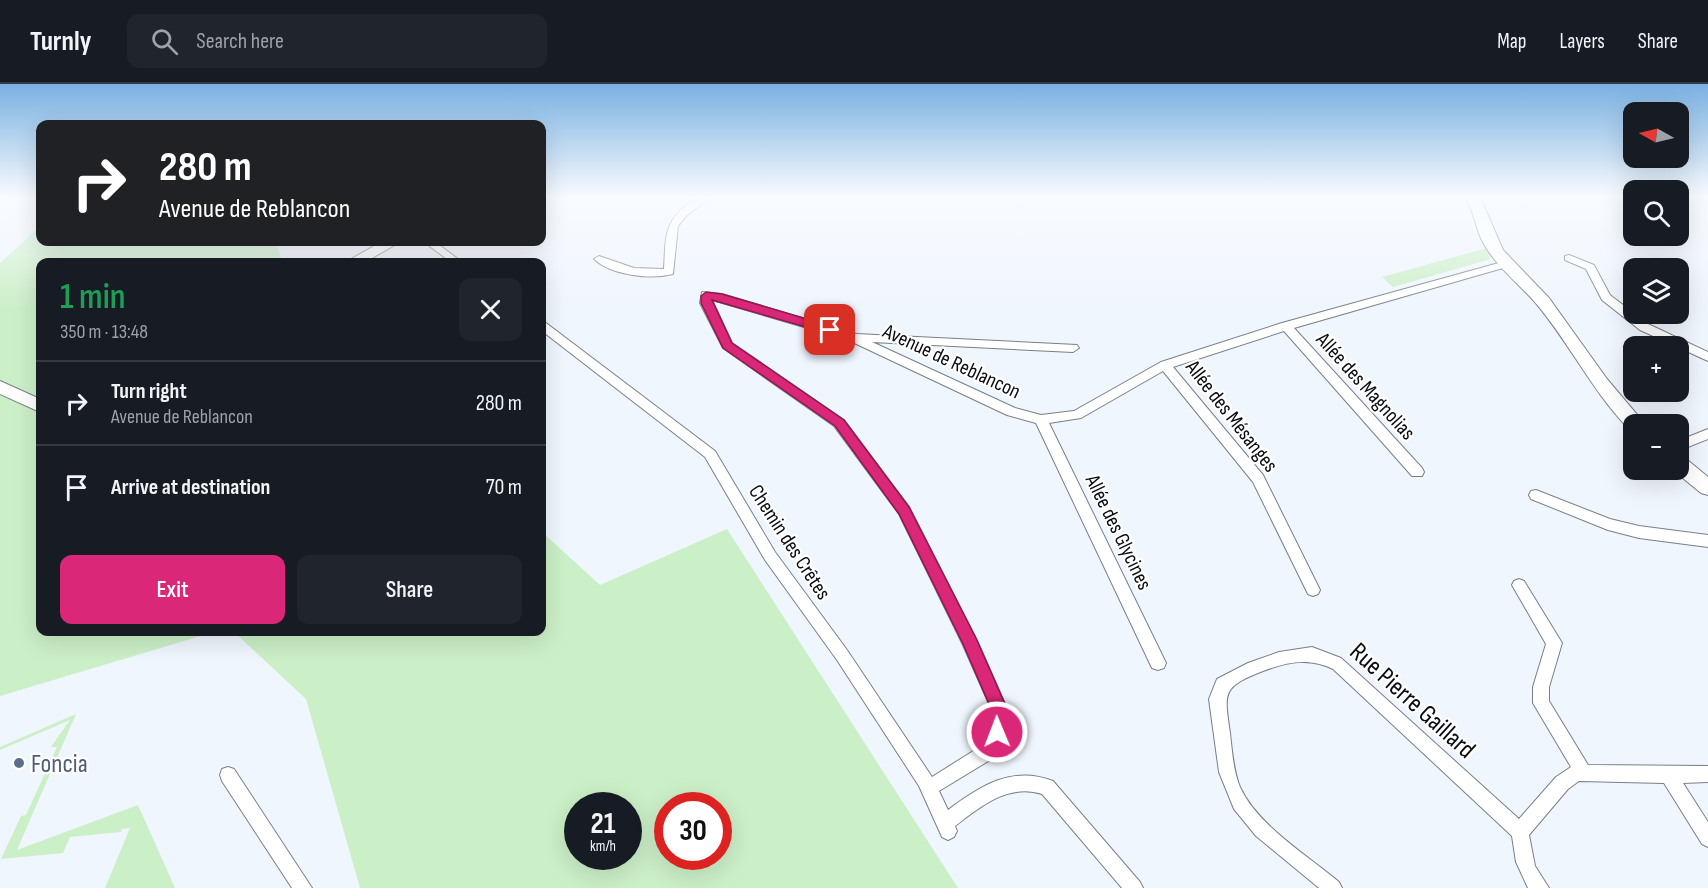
<!DOCTYPE html>
<html lang="en">
<head>
<meta charset="utf-8">
<style>
  body { margin:0; font-family:"Sofia Sans Condensed",sans-serif; background:#20242c; color:#f1f3f6; height:100vh; display:flex; flex-direction:column; font-size:22px; white-space:nowrap }
  * { box-sizing:border-box; margin:0 }
  p { font-size:20px; color:#9ea1a6 }
  .icon { flex:none; width:33px; height:33px; fill:none; stroke:currentColor; stroke-width:2; stroke-linecap:round; stroke-linejoin:round }
  .map { position:relative; flex:1; overflow:hidden }
  .drawer { position:absolute; left:36px; top:174px; width:510px; height:378px; display:flex; flex-direction:column; background:#171b24; border-radius:12px; box-shadow:0 6px 24px #0002 }
  .drawer>* { flex:none }
  .guide { position:absolute; left:36px; top:36px; width:510px; height:126px; border-radius:12px; box-shadow:0 6px 24px #0002; background:#202124; color:#fff; overflow:hidden }
  .needle { width:39px; rotate:278deg }
  .buttons { position:absolute; left:1623px; top:18px; display:grid; gap:12px }
  .buttons a { display:grid; place-items:center; width:66px; height:66px; border-radius:12px; background:#171b24; box-shadow:0 6px 24px #0002; font-size:30px }
  .speed { position:absolute; left:564px; top:708px; display:flex; gap:12px; font-size:30px; font-weight:700; text-align:center }
  .speed>* { display:grid; place-content:center; width:78px; height:78px; border-radius:50%; background:#171b24; box-shadow:0 6px 24px #0002; line-height:1 }
  .speed small { font-size:15px; font-weight:400 }
  .speed .limit { border:9px solid #d22; background:#fff; color:#111 }
  .pin { position:absolute; display:grid; place-items:center; width:51px; height:51px; color:#fff; margin:-26px; border-radius:12px; box-shadow:0 3px 9px #0006 }
  .me { position:absolute; width:66px; margin:-33px; rotate:359deg; stroke-linejoin:round; filter:drop-shadow(0 0 4px #0008) }
  .turn { display:flex; align-items:center; gap:21px; height:126px; padding:0 24px; font-size:27px }
  .turn .icon { width:78px; height:78px; stroke-width:2.5 }
  .turn b { display:block; font-size:42px; line-height:51px }
  .round { display:grid; place-items:center; flex:none; width:63px; height:63px; border-radius:12px; background:#20242c }
  .headline { display:flex; align-items:center; justify-content:space-between; height:102px; padding:0 24px }
  h1 { font-size:36px; font-weight:600; line-height:45px; color:#1e9e55 }
  .cta { display:flex; gap:12px; margin-top:auto; padding:12px 24px }
  .cta a { flex:1; height:69px; border-radius:12px; background:#db2777; color:#fff; font-size:24px; font-weight:600; line-height:69px; text-align:center }
  .cta a+a { background:#20242c; color:#f1f3f6 }
  ul { padding:0; list-style:none }
  li { display:flex; align-items:center; gap:18px; height:84px; padding:0 24px; border-top:2px solid #363941 }
  li div { flex:1 }
  li b { display:block; font-size:22px }
  li em { font-style:normal }
  header { display:flex; align-items:center; gap:36px; box-sizing:border-box; height:84px; padding:0 30px; background:#171b24; border-bottom:2px solid #363941 }
  header strong { font-size:28px }
  nav { display:flex; gap:33px; margin-inline-start:auto; font-size:21px }
  .search { width:420px; height:54px; background:#20242c; display:flex; align-items:center; gap:15px; box-sizing:border-box; padding:0 21px; border-radius:12px; color:#9ea1a6; font-size:22px }
  .map>svg:first-child { display:block }
  .green { fill:#cbefc7; fill-rule:evenodd }
  .lines { fill:none; stroke-linecap:round; stroke-linejoin:round }
  .street-casing { stroke:#787f87; stroke-width:2 }
  .secondary-casing { stroke:#787f87; stroke-width:2 }
  .street { fill:#fff; fill-rule:evenodd }
  .secondary { fill:#fff; fill-rule:evenodd }
  .route { fill:#db2777; stroke:#8e194d; stroke-width:1.5 }
  .service-dot { fill:#5c6f8a; stroke:#fff; stroke-width:2 }
  .labels { text-anchor:middle; stroke-width:4.5; stroke-linejoin:round; paint-order:stroke }
  .street-label { font-size:21px; fill:#090b0f; stroke:#fff }
  .near-street-label { font-size:26px; fill:#090b0f; stroke:#fff }
  .near-service-label { font-size:26px; fill:#4e5e75; stroke:#fff; text-anchor:start }
</style>
</head>
<body>
<header>
<strong>Turnly</strong>
<div class="search"><svg class="icon" aria-label="search" viewBox="0 0 24 24"><circle cx="10" cy="10" r="6"/><path d="M15 15l6 6"/></svg>Search here</div>
<nav><a>Map</a><a>Layers</a><a>Share</a></nav>
</header>
<div class="map">
<svg width="1708" height="804" viewBox="0 0 1708 804">
  <rect width="100%" height="100%" fill="#f0f6fe"/>
  <g class="green">
    <polygon points="40,142 40,158 276,158 282,178 40,178 40,548 214,548 0,612 0,179"/>
    <polygon points="1487,164 1491,175 1393,203 1382,193"/>
    <path d="M727 445 958 804H360L306 615 234 548H542V448L600 501ZM578 722H628V772H578ZM668 722H718V772H668Z"/>
    <polygon points="76,630 17,766 138,721 175,804 105,804 130,744 122,745 121,748 70,753 63,769 1,775 21,732 26,731 57,663 51,663 70,636 0,666 0,663"/>
  </g>
  <g class="lines">
    <defs>
      <g id="street">
        <path d="M699 113H712L687 131 678 142 673 190C650 196 611 191 594 175L599 172 634 184 664 185C666 148 664 134 699 113Z"/>
        <polygon points="424,158 435,158 462,178 451,178"/>
        <polygon points="1569,171 1594,181 1610,211 1648,240 1708,268 1708,277 1640,246 1602,216 1586,185 1565,176 1565,172"/>
        <path d="M1506 177 1511 180 1510 182 1294 244 1422 384 1424 388 1422 392H1412L1284 247 1173 283 1263 391 1320 506 1318 510 1313 512 1308 510 1253 398 1163 287 1081 334 1049 339 1166 579 1164 584 1158 586 1152 584 1036 339 1007 331 848 256 712 216 732 259 844 336 909 423 978 559 1005 620V648L990 676 939 707 948 726C980 702 1012 681 1053 697L1140 798 1143 804H1122L1042 710C1008 699 980 723 955 742L957 747 954 753 948 756 942 753 919 702 837 576 765 476 705 373 542 247V238L546 239 715 367 775 468 847 566 932 693 978 664 989 647V620L963 561 899 430 834 342 723 264 700 219 702 208 722 210 856 250 1077 261 1079 264 1073 268 872 258 1015 324 1041 331 1074 327 1161 278 1282 239Z"/>
        <polygon points="1708,345 1708,355 1678,367 1678,357"/>
        <polygon points="1536,406 1610,435 1639,442 1708,451 1708,463 1639,454 1608,446 1531,415 1529,411 1531,407"/>
        <path d="M1519 495 1524 497 1562 559 1549 603V617L1588 681 1708 682V698L1683 699 1708 738V763L1702 760 1664 699 1579 697 1568 705 1529 751 1535 782 1549 804H1528L1516 778 1512 752 1333 585C1309 573 1287 578 1263 587 1222 603 1224 608 1230 649 1232 666 1233 686 1240 703 1257 741 1308 772 1339 798L1342 804H1319L1256 752 1234 725 1219 688 1209 615 1217 595 1248 579 1279 568 1312 563 1341 574 1519 735 1556 693 1571 683 1533 619V603L1546 560 1512 501 1514 497Z"/>
        <polygon points="228,683 234,685 312,804 292,804 222,697 220,691 222,685"/>
      </g>
      <g id="secondary">
        <path d="M1465 113H1480L1503 166 1549 214 1607 295 1645 340H1634V346L1629 345C1593 308 1571 262 1539 223 1521 201 1498 185 1484 160 1475 145 1475 128 1465 113Z"/>
        <polygon points="381,158 400,158 365,178 346,178"/>
        <polygon points="0,297 40,315 40,328 0,310"/>
        <polygon points="1678,372 1685,374 1708,393 1708,411 1701,409 1673,386 1678,386"/>
      </g>
    </defs>
    <use href="#street" class="street-casing"/>
    <use href="#secondary" class="secondary-casing"/>
    <use href="#street" class="street"/>
    <use href="#secondary" class="secondary"/>
  </g>
  <linearGradient id="sky" x2="0" y2="1"><stop stop-color="#7ab0e2"/><stop offset="0.5" stop-color="#f8fbff"/><stop offset="1" stop-color="#f8fbff" stop-opacity="0"/></linearGradient>
  <rect width="1708" height="226" fill="url(#sky)"/>
  <polygon class="route" points="706,208 722,210 834,243 834,249 830,250 712,216 732,259 844,336 909,423 976,554 1005,620 1005,648 1003,653 997,656 991,653 988,648 989,620 963,560 899,430 835,342 723,264 701,219 701,212"/>
  <circle class="service-dot" cx="19" cy="679" r="6"/>
  <g class="labels">
    <g class="street-label">
      <text transform="translate(952 277) rotate(25)" y="7">Avenue de Reblancon</text>
      <text transform="translate(1366 302) rotate(48)" y="7">Allée des Magnolias</text>
      <text transform="translate(1232 332) rotate(52)" y="7">Allée des Mésanges</text>
      <text transform="translate(1119 448) rotate(64)" y="7">Allée des Glycines</text>
      <text transform="translate(790 458) rotate(57)" y="7">Chemin des Crêtes</text>
    </g>
    <g class="near-street-label">
      <text transform="translate(1413 616) rotate(42)" y="9">Rue Pierre Gaillard</text>
    </g>
    <g class="near-service-label">
      <text x="31" y="688">Foncia</text>
    </g>
  </g>
</svg>
<div class="buttons">
<a><svg class="needle" viewBox="-14 -14 28 28"><path d="M0-13l5 13h-10z" fill="#e53935"/><path d="M0 13l5-13h-10z" fill="#9ea1a6"/></svg></a>
<a><svg class="icon" aria-label="search" viewBox="0 0 24 24"><circle cx="10" cy="10" r="6"/><path d="M15 15l6 6"/></svg></a>
<a><svg class="icon" aria-label="layers" viewBox="0 0 24 24"><path d="M12 4l9 5-9 5-9-5zM3 14l9 5 9-5"/></svg></a>
<a>+</a>
<a>−</a>
</div>
<div class="speed"><div>21<small>km/h</small></div><div class="limit">30</div></div>
<div class="pin" style="left:830px;top:246px;background:#d93025"><svg class="icon" aria-label="arrive" viewBox="0 0 24 24"><path d="M6 21V4h12l-3 4 3 4H6"/></svg></div>
<svg class="me" style="left:997px;top:648px" viewBox="-20 -20 40 40"><circle r="17" fill="#db2777" stroke="#fff" stroke-width="3"/><path d="M0-11L8 9 0 5-8 9z" fill="#fff"/></svg>
<div class="guide">
<div class="turn"><svg class="icon" aria-label="right" viewBox="0 0 24 24"><path d="M7 20v-9h11M14 6l5 5-5 5"/></svg><div><b>280 m</b>Avenue de Reblancon</div></div>
</div>
<section class="drawer">
<div class="headline"><div><h1>1 min</h1><p>350 m · 13:48</p></div><a class="round"><svg class="icon" aria-label="close" viewBox="0 0 24 24"><path d="M6 6l12 12M18 6L6 18"/></svg></a></div>
<ul>
<li><svg class="icon" aria-label="right" viewBox="0 0 24 24"><path d="M7 20v-9h11M14 6l5 5-5 5"/></svg><div><b>Turn right</b><p>Avenue de Reblancon</p></div><em>280 m</em></li>
<li><svg class="icon" aria-label="arrive" viewBox="0 0 24 24"><path d="M6 21V4h12l-3 4 3 4H6"/></svg><div><b>Arrive at destination</b></div><em>70 m</em></li>
</ul>
<div class="cta"><a>Exit</a><a>Share</a></div>
</section>
</div>
</body>
</html>
